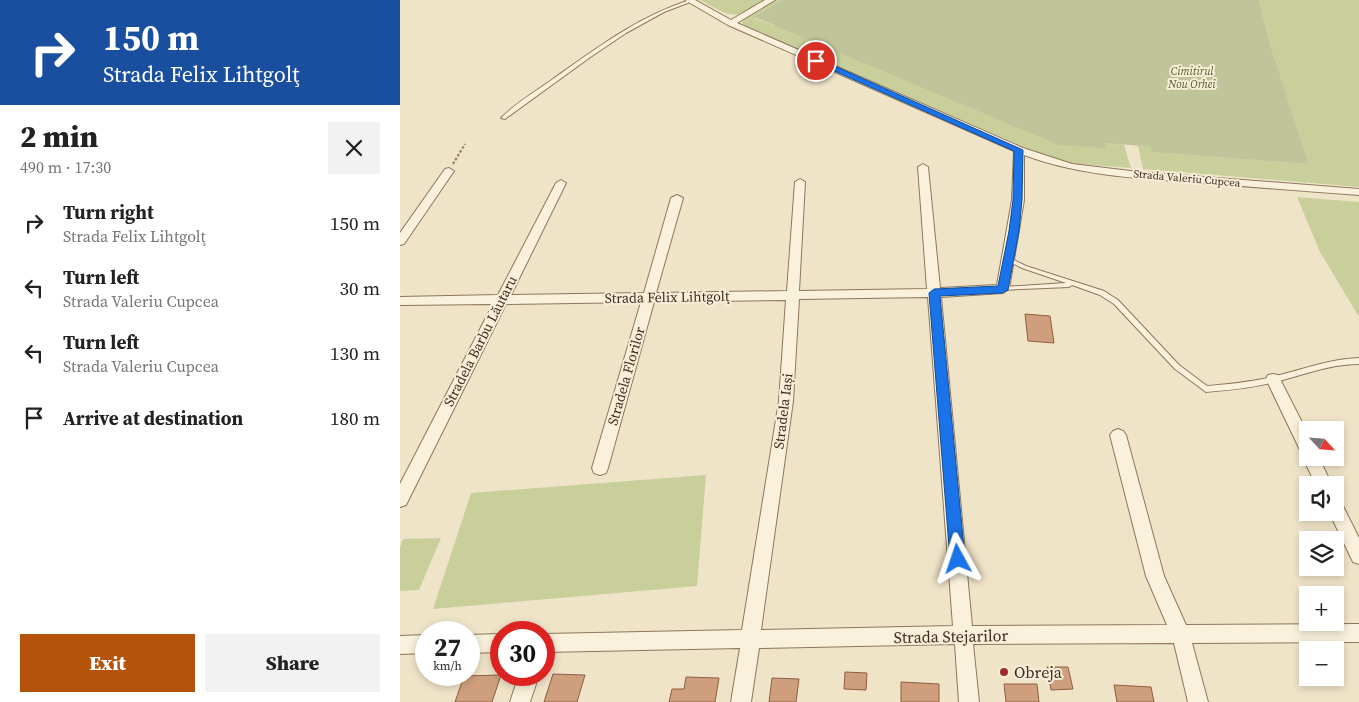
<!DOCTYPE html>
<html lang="en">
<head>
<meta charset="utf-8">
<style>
  body { margin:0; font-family:"Source Serif 4",serif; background:#f2f2f2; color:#222; height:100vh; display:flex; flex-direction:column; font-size:19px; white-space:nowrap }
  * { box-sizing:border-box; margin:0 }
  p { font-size:16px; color:#767676 }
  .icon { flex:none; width:28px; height:28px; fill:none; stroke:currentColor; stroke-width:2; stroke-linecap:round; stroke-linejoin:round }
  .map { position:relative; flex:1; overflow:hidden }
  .details { display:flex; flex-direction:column; background:#fff; width:400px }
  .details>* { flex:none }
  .hud { background:#1a4fa0; color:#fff; overflow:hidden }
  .needle { width:32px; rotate:116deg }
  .tools { position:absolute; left:899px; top:421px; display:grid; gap:10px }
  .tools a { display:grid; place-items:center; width:45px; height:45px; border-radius:0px; background:#fff; box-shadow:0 2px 8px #0003; font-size:25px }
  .speed { position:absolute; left:15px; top:621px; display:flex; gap:10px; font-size:25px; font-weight:700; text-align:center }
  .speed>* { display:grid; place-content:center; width:65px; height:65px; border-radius:50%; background:#fff; box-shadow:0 2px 8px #0003; line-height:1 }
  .speed small { font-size:12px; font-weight:400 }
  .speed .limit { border:8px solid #d22; background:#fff; color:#111 }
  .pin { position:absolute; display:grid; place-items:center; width:42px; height:42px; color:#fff; margin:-21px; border:2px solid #fff; border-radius:50%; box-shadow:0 1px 5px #0007 }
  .me { position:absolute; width:55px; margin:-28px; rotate:355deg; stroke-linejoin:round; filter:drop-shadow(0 0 4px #0008) }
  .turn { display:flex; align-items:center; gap:18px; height:105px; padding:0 20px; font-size:22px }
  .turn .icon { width:65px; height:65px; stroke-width:2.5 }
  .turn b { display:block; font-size:35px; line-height:42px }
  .round { display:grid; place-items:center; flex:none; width:52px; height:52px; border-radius:0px; background:#f2f2f2 }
  .summary { display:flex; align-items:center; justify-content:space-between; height:85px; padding:0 20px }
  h1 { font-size:30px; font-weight:800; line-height:38px }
  .button { display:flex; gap:10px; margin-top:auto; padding:10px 20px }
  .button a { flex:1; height:58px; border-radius:0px; background:#b45309; color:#fff; font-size:20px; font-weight:800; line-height:58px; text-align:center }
  .button a+a { background:#f2f2f2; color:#222 }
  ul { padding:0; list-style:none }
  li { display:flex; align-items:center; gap:15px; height:65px; padding:0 20px }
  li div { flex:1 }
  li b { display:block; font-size:19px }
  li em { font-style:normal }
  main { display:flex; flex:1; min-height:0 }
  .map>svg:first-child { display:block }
  .green { fill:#c9cf9b }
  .cemetery { fill:#bfc49a }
  .building { fill:#cf9f7d; stroke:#8d5f41 }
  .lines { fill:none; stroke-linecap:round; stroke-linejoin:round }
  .lane-casing { stroke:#8d765c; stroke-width:2 }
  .street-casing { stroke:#8d765c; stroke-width:2 }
  .path { stroke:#8d765c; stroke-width:2; stroke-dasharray:2.5 2; stroke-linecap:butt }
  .lane { fill:#faf1dc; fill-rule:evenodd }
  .street { fill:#faf1dc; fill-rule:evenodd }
  .route { fill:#1a73e8; stroke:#114b97 }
  .poi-dot { fill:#9e2a2b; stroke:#f7eed8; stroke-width:2 }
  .labels { text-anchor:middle; stroke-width:4; stroke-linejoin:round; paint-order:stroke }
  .far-park-label { font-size:11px; font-style:italic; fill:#4d5a26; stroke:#f7eed8 }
  .far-street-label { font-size:11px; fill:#3d2e20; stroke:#f7eed8 }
  .street-label { font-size:14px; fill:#3d2e20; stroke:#f7eed8 }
  .near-street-label { font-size:16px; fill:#3d2e20; stroke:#f7eed8 }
  .near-poi-label { font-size:16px; fill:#3d2e20; stroke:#f7eed8; text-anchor:start }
</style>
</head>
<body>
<main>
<section class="details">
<div class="hud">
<div class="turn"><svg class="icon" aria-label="right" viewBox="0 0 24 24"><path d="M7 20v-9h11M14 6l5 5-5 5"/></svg><div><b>150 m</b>Strada Felix Lihtgolţ</div></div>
</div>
<div class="summary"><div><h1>2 min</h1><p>490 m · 17:30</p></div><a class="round"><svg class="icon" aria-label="close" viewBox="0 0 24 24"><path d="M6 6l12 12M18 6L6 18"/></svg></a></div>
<ul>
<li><svg class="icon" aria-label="right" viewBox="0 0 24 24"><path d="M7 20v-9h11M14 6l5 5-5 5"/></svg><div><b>Turn right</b><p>Strada Felix Lihtgolţ</p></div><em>150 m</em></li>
<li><svg class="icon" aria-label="left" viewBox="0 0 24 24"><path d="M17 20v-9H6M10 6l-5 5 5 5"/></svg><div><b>Turn left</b><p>Strada Valeriu Cupcea</p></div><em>30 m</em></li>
<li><svg class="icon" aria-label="left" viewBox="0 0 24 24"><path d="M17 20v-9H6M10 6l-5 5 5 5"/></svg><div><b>Turn left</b><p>Strada Valeriu Cupcea</p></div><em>130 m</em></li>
<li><svg class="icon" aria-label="arrive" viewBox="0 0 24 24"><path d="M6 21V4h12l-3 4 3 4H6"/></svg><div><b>Arrive at destination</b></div><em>180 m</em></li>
</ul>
<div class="button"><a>Exit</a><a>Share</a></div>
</section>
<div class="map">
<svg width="959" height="702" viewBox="0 0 959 702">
  <rect width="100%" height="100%" fill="#f0e4c8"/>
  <g class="green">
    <path d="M300 0H367C331 20 336 19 300 0Z"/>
    <polygon points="375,0 383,0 354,18 705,148 705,143 724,145 731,168 666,163 647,157 345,26 342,23 345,17"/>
    <polygon points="859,0 959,0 959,187 743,169 738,146 752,147 752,152 909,164 870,44"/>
    <polygon points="897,197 959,202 959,317 920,252"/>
    <polygon points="306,475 297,586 33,609 71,493"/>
    <polygon points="41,538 19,590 0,591 0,547 3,539"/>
  </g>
  <polygon class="cemetery" points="383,0 859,0 870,44 909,164 752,152 751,147 705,143 705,148 659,145 354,17"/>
  <g class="building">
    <polygon points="625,314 650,316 654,343 628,341"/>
    <polygon points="647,667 668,667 673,689 651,690"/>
    <polygon points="445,672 467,673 466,690 444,689"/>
    <polygon points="153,674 185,675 177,702 144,702"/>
    <polygon points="101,675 92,702 55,702 64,676"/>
    <polygon points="286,677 319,678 315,702 269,702 272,689 284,689"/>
    <polygon points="372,678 399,679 396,702 369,702"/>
    <polygon points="501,682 539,684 539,702 501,702"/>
    <polygon points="604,684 637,684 639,702 606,702"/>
    <polygon points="714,685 751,687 754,702 717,702"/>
  </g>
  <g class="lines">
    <defs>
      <g id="lane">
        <path d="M290 0 293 1 264 12 226 33 189 58 105 119 101 118C116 103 136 91 153 79 197 48 239 16 290 0Z"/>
        <path d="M608 257 626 266 704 291 718 300 779 365 807 386C830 384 854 382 876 376 904 369 930 359 959 358V364C930 364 903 375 875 382 853 388 829 390 806 392L775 369 714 304 700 295 672 285 669 287 601 290 600 289 603 287 666 283 622 268 606 260 605 259 606 258Z"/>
      </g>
      <g id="street">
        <path d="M285 0H295L331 20 365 0H375L337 23 623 148 672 164 739 172 959 189V195C902 191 845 186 788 182 733 178 677 175 624 155V200L609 289 603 293 541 297 572 626 767 625 746 576 710 435 713 431 718 429 723 431 726 435 764 576 786 625 959 624V642L792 643 808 702H788L774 643 573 644 579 702H559L555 644 359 648 351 702H331L340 648 144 652V634L342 630 379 401 386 300 254 302 208 468 206 473 200 475 194 473 192 468 241 302 106 304 6 505 0 507V484L93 304 0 305V297L98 295 156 183 161 180 166 183 111 295 244 293 271 198 277 195 283 198 256 293 387 291 395 182 400 179 405 182 399 291 527 289 518 167 523 164 528 167 540 288 597 285 612 200 614 151 328 25ZM528 297 553 626 361 630 393 401 399 299Z"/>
        <polygon points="49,168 54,171 4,244 0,245 0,233 45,169"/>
        <polygon points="873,374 878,375 908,434 908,458 919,458 932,485 916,485 903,458 905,455 900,450 866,379 868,375"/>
        <polygon points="935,500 941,502 959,538 959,564 953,562 929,512 935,512"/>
        <polygon points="101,634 101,652 69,653 69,635"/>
        <polygon points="26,635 26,653 0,654 0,636"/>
        <polygon points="119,675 139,675 130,702 110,702"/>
      </g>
    </defs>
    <use href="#lane" class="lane-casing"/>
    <use href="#street" class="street-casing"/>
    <polyline class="path" points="53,164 65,144"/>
    <use href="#lane" class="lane"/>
    <use href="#street" class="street"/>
  </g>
  <polygon class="route" points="414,59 419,59 623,150 622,200 619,231 608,290 602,293 540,296 565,559 563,564 558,566 553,564 550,559 529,293 534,289 598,286 609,231 613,200 614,151 414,62"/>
  <circle class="poi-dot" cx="604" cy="672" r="5"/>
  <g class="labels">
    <g class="far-park-label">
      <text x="792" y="75">Cimitirul<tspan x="792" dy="13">Nou Orhei</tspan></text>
    </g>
    <g class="far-street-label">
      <text transform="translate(787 178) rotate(5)" y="4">Strada Valeriu Cupcea</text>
    </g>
    <g class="street-label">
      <text transform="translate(267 297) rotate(-1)" y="5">Strada Felix Lihtgolţ</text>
      <text transform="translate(80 341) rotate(-63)" y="5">Stradela Barbu Lăutaru</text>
      <text transform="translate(226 376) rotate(-74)" y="5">Stradela Florilor</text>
      <text transform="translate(383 411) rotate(-83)" y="5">Stradela Iași</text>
    </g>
    <g class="near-street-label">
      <text transform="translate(551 636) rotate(-1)" y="6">Strada Stejarilor</text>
    </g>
    <g class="near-poi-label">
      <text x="614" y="678">Obreja</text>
    </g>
  </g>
</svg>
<div class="tools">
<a><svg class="needle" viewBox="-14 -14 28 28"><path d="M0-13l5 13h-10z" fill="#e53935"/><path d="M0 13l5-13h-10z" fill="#767676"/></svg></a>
<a><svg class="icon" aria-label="sound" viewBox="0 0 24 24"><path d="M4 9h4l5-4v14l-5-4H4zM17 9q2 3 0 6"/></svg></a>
<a><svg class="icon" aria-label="layers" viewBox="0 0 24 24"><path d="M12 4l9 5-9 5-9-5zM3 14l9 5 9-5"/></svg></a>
<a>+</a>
<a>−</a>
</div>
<div class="speed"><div>27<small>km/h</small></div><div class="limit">30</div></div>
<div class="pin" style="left:416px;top:61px;background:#d93025"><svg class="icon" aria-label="arrive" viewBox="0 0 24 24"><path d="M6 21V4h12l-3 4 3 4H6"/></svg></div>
<svg class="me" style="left:558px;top:559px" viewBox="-20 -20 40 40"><path d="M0-17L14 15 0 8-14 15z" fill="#1a73e8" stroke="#fff" stroke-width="4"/></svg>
</div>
</main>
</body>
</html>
